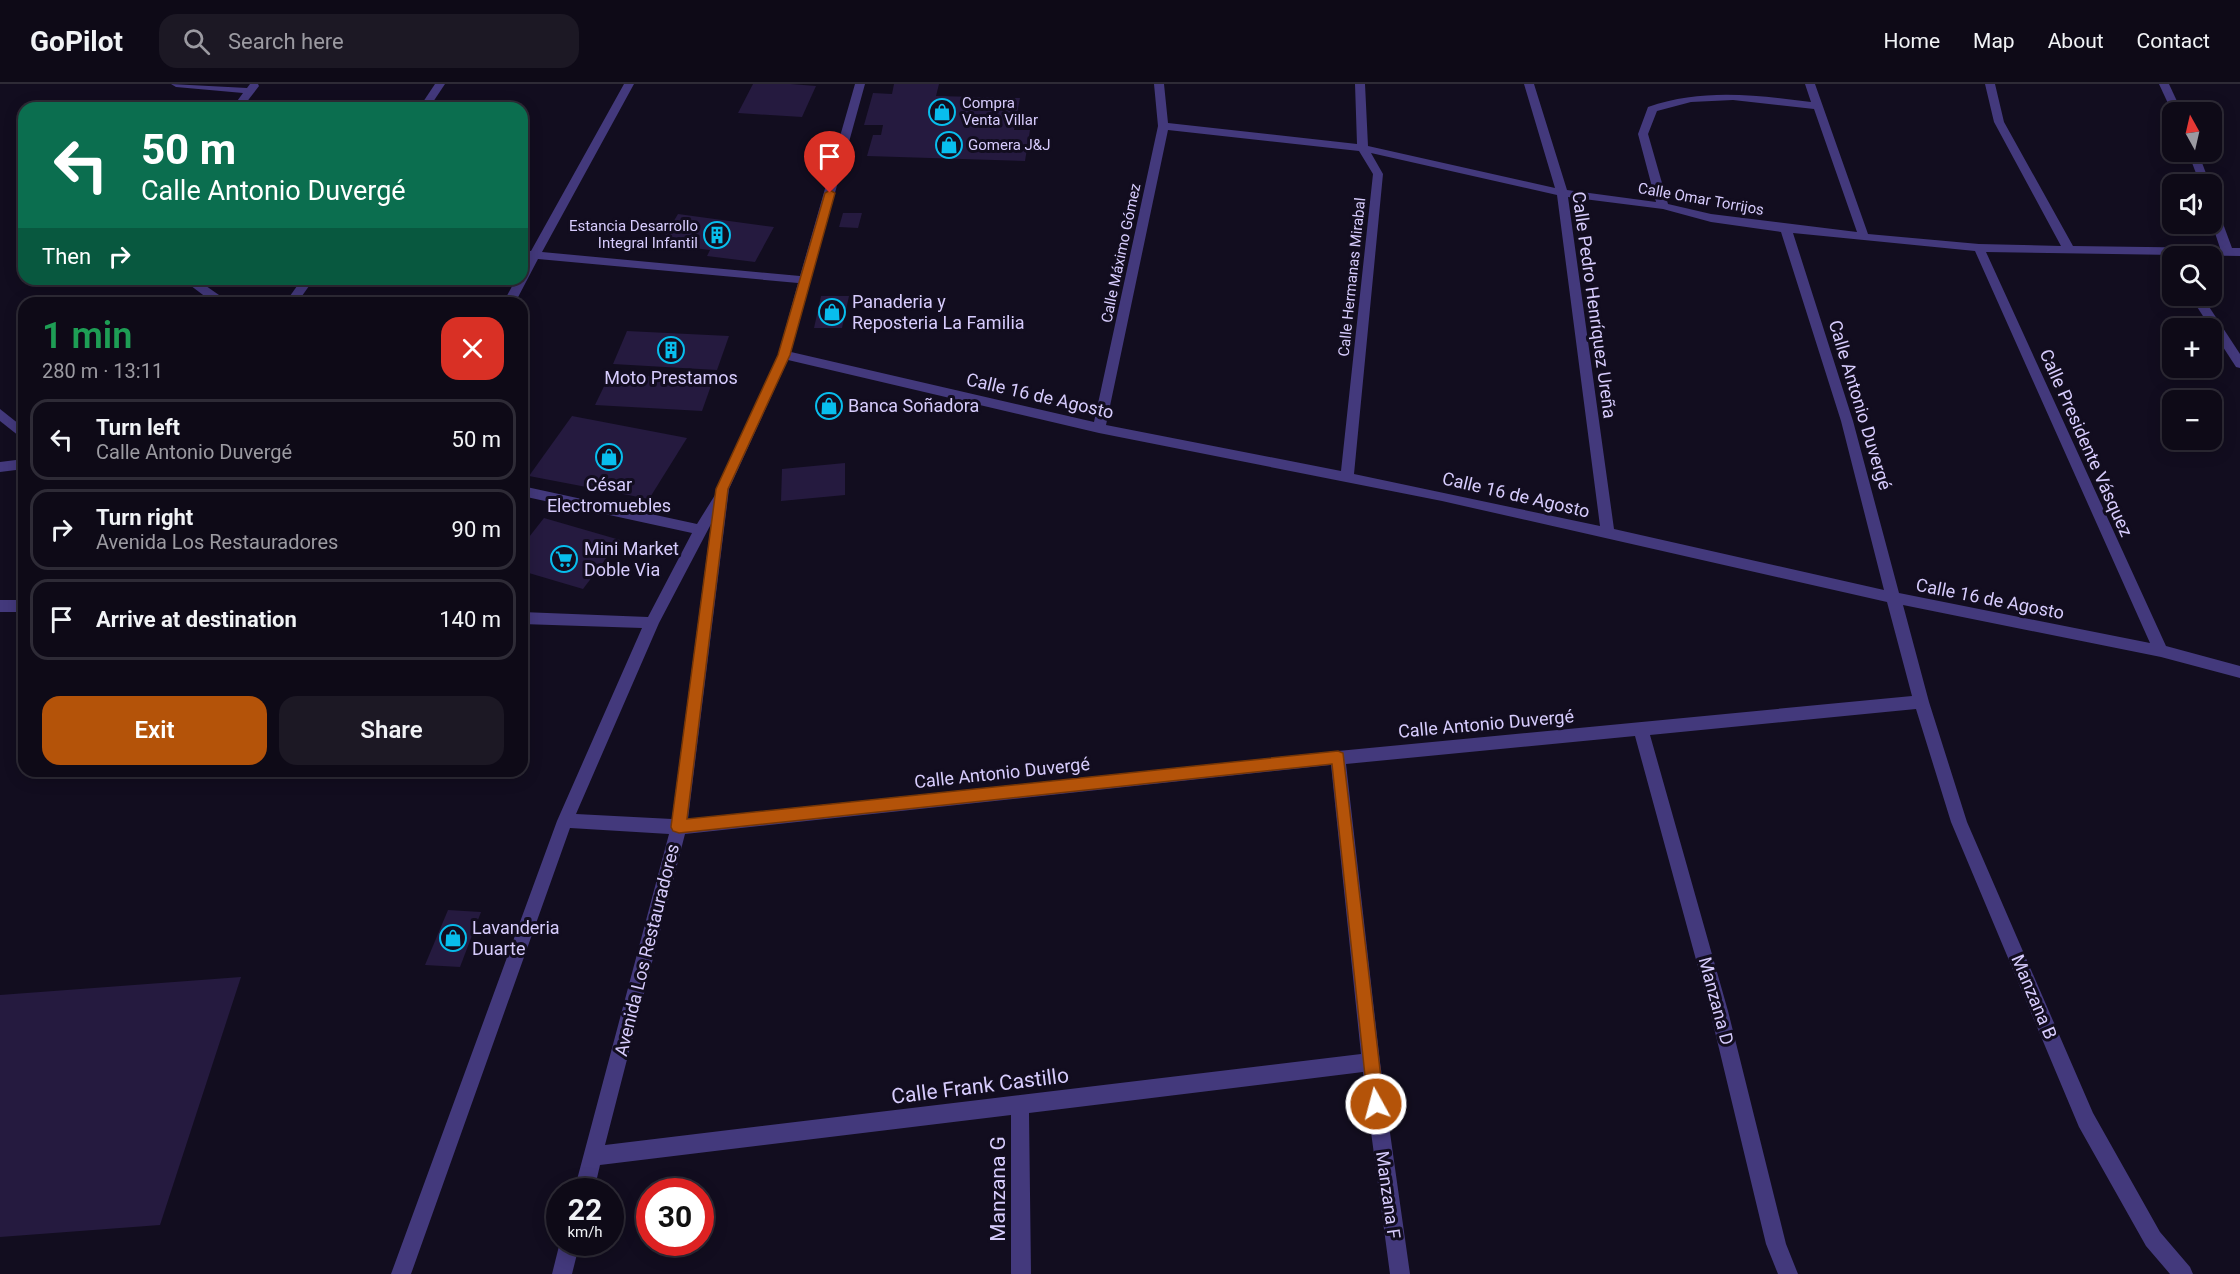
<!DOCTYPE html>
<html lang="en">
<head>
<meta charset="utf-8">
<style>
  body { margin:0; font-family:Roboto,sans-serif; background:#1c1824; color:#f1f3f6; height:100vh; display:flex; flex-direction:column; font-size:22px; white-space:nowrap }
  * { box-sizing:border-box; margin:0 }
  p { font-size:20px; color:#9b9aa1 }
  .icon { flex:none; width:33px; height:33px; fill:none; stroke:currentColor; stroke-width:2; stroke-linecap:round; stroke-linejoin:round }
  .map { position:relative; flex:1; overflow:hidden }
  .sheet { position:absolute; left:18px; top:213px; width:510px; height:480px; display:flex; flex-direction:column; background:#0e0a17; border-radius:18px; box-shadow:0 3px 15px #0003,0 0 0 2px #2e2b36 }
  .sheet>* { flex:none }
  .top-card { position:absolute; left:18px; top:18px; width:510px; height:183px; border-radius:18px; box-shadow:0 3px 15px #0003,0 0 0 2px #2e2b36; background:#0b6e4f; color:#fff; overflow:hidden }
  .needle { width:39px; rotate:352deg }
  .fabs { position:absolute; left:2162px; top:18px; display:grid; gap:12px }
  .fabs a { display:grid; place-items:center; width:60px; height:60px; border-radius:12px; background:#0e0a17; box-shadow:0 3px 15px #0003,0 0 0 2px #2e2b36; font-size:30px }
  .speed { position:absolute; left:546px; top:1094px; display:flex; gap:12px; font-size:30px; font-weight:700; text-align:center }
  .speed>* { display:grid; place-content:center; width:78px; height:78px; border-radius:50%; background:#0e0a17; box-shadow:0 3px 15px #0003,0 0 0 2px #2e2b36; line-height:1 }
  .speed small { font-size:15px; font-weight:400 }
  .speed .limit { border:9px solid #d22; background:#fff; color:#111 }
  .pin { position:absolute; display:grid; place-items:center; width:51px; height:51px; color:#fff; margin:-62px -26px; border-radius:50% 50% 50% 0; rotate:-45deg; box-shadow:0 0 6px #0007 }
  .pin .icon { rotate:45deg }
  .me { position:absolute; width:66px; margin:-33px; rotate:353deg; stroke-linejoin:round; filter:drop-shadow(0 0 4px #0008) }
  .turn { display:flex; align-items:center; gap:21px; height:126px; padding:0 24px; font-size:27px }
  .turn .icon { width:78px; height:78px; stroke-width:2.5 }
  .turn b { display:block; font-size:42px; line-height:51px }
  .then { display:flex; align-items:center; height:57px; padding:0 24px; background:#0003; gap:12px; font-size:22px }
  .round { display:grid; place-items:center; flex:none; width:63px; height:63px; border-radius:18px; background:#1c1824 }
  .overview { display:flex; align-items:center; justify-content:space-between; height:102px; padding:0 24px }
  h1 { font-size:36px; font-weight:600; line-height:45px; color:#1e9e55 }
  .button { display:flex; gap:12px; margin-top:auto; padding:12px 24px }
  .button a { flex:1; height:69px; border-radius:18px; background:#b45309; color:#fff; font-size:24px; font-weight:600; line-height:69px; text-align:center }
  .button a+a { background:#1c1824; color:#f1f3f6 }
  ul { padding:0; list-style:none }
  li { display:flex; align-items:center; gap:18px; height:81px; margin:0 12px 9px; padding:0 12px; border:3px solid #2e2b36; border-radius:18px }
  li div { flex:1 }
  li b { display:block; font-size:22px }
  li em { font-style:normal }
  header { display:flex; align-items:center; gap:36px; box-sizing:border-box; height:84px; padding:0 30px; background:#0e0a17; border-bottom:2px solid #2e2b36 }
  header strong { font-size:28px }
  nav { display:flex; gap:33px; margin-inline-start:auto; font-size:21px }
  .search { width:420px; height:54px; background:#1c1824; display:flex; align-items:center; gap:15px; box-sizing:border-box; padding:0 21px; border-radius:18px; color:#9b9aa1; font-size:22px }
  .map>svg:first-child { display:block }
  .building { fill:#251a3f }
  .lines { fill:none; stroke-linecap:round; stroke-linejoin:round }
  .minor { fill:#43397c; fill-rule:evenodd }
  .route { fill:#b45309; stroke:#753606; stroke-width:1.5 }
  .labels { text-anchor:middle; stroke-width:6; stroke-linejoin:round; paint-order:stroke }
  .far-poi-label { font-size:15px; fill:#d7ccfd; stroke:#120d1f; text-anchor:start }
  .far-street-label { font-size:15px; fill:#d7ccfd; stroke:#120d1f }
  .poi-label { font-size:18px; fill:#d7ccfd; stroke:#120d1f; text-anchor:start }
  .street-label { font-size:18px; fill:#d7ccfd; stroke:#120d1f }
  .near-street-label { font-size:21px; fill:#d7ccfd; stroke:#120d1f }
</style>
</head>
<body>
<header>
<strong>GoPilot</strong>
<div class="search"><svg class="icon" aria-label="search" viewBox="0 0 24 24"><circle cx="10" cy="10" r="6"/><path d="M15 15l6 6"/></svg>Search here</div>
<nav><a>Home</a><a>Map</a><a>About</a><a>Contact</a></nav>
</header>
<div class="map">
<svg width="2240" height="1190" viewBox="0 0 2240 1190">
  <rect width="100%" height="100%" fill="#120d1f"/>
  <g class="building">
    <polygon points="753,0 791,0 816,2 802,33 738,29"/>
    <polygon points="894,0 939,0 936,12 1020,14 1014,46 1030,46 1025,77 867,72 873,51 881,51 883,41 864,41 873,9 892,10"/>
    <polygon points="843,129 862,129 858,144 839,143"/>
    <polygon points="678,130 774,143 755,178 707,172 710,166 660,160"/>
    <polygon points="821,212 849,212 842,244 814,244"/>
    <polygon points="627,247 729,252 717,286 613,280"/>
    <polygon points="610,290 713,296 702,327 595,321"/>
    <polygon points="841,315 842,327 817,330 816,318"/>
    <polygon points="572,332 687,354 649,415 529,392"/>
    <polygon points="845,379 845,411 781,417 782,385"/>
    <polygon points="544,434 620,456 583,505 522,487 522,462"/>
    <polygon points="448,826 481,828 460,883 425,881"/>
    <polygon points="241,893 160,1141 0,1153 0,911"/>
  </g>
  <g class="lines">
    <g class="minor">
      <polygon points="171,0 247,4 250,0 258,0 259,2 242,24 232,24 243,9 176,3"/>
      <polygon points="435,0 445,0 429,24 419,24"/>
      <path d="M624 0H634L542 168 800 192 855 0H865L791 268 1094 338 1158 42 1154 0H1164L1168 39 1357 60 1355 0H1365L1368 62 1555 104 1524 0H1534L1567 106 1656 118 1638 50 1648 23C1703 4 1755 11 1811 18L1805 0H1815L1868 150 1979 160 2061 162 1994 38 1985 0H1995L2004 38 2073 162 2220 164 2211 137V117L2215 118 2232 164H2240V172L1986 168 2166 562 2240 582V594L2161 573 1903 521 1929 618 1967 738 2093 1029 2160 1148 2190 1183 2193 1190H2170L2146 1162 2079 1043 1951 738 1916 625 1650 651 1728 927 1786 1160 1798 1190H1778L1766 1160 1710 927 1635 652 1346 680 1380 978 1410 1190H1390L1363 988 1029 1029 1031 1190H1011V1031L600 1081 594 1107H574L669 750 570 744 411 1190H391L557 737 642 544 522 540V528L648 533 692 449 522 412V402L697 440 715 411 778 271 798 199 538 175 515 219H503L516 195H522V183L527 174H522V166L531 167ZM1733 16 1814 25 1857 148 1711 130 1668 120 1648 50 1657 27 1691 18ZM1168 46 1359 67 1373 90 1341 387 1106 341ZM1371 69 1557 111 1600 442 1354 390 1383 90ZM1568 113 1663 125 1711 138 1781 148 1841 337 1884 506 1614 445ZM1793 149 1975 167 2150 559 1899 509 1853 337ZM788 276 1099 349 1442 417 1887 518 1912 612 1338 667 688 735 729 405ZM711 440 672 735 576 730 659 539ZM1331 681 1361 970 605 1061 685 750Z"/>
      <polygon points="2159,0 2169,0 2182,28 2172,28"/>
      <polygon points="2188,68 2198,68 2210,100 2200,100"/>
      <polygon points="182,195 196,195 219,211 239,216 241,219 211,217"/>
      <polygon points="302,195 314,195 297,219 285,219"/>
      <polygon points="2190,212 2202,212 2240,270 2240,284 2236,283"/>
      <polygon points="0,325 24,344 24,356 0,337"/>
      <polygon points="24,375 24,385 0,388 0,378"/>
      <rect x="0" y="516" width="24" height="12"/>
      <polygon points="560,1158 580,1158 572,1190 552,1190"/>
    </g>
  </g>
  <polygon class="route" points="830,106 835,109 790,271 728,405 687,735 1338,667 1343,669 1384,1020 1382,1026 1376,1028 1370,1026 1368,1020 1332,680 679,749 673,747 671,743 716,405 778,271 825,109"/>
  <defs>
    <symbol id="shop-ring" viewBox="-11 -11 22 22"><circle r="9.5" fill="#120d1f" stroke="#08beed" stroke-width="1.5"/><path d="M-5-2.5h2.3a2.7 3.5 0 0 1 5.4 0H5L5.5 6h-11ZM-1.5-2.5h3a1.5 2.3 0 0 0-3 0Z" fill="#08beed"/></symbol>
    <symbol id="building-ring" viewBox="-11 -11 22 22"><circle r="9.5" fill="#120d1f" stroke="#08beed" stroke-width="1.5"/><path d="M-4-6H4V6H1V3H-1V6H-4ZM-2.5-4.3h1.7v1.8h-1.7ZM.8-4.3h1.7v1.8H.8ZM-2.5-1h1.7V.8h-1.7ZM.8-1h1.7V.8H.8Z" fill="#08beed"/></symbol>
    <symbol id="supermarket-ring" viewBox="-11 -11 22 22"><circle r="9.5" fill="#120d1f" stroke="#08beed" stroke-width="1.5"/><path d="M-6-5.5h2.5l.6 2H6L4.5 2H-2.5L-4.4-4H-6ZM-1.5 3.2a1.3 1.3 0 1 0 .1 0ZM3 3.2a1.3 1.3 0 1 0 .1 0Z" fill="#08beed"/></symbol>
  </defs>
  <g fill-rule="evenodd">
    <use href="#shop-ring" x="927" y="13" width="30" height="30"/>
    <use href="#shop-ring" x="934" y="46" width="30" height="30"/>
    <use href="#building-ring" x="702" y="136" width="30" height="30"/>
    <use href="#shop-ring" x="817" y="213" width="30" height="30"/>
    <use href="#building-ring" x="656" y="251" width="30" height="30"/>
    <use href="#shop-ring" x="814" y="307" width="30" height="30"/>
    <use href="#shop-ring" x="594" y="358" width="30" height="30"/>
    <use href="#supermarket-ring" x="549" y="460" width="30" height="30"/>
    <use href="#shop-ring" x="438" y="839" width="30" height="30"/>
  </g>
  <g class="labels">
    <g class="far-poi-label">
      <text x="962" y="24">Compra<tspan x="962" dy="17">Venta Villar</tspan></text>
      <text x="968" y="66">Gomera J&amp;J</text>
      <text x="698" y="147" text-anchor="end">Estancia Desarrollo<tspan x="698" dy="17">Integral Infantil</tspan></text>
    </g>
    <g class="far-street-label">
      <text transform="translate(1701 115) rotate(10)" y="5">Calle Omar Torrijos</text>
      <text transform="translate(1121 169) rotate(-78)" y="5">Calle Máximo Gómez</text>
      <text transform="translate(1352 193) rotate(-84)" y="5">Calle Hermanas Mirabal</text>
    </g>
    <g class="poi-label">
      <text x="852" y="224">Panaderia y<tspan x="852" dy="21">Reposteria La Familia</tspan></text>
      <text x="671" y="300" text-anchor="middle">Moto Prestamos</text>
      <text x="848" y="328">Banca Soñadora</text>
      <text x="609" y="407" text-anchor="middle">César<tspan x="609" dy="21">Electromuebles</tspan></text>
      <text x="584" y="471">Mini Market<tspan x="584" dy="21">Doble Via</tspan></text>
      <text x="472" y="850">Lavanderia<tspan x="472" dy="21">Duarte</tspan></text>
    </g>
    <g class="street-label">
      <text transform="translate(1594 221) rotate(82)" y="6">Calle Pedro Henríquez Ureña</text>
      <text transform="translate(1040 312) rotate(13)" y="6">Calle 16 de Agosto</text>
      <text transform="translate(1860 321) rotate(73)" y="6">Calle Antonio Duvergé</text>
      <text transform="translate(2086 359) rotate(66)" y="6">Calle Presidente Vásquez</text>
      <text transform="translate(1516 411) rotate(13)" y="6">Calle 16 de Agosto</text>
      <text transform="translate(1990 515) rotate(11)" y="6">Calle 16 de Agosto</text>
      <text transform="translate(1486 640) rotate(-5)" y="6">Calle Antonio Duvergé</text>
      <text transform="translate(1002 689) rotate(-6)" y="6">Calle Antonio Duvergé</text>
      <text transform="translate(647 866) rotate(-76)" y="6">Avenida Los Restauradores</text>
      <text transform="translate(2034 913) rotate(67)" y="6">Manzana B</text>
      <text transform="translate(1716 917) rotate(75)" y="6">Manzana D</text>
      <text transform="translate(1388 1111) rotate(82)" y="6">Manzana F</text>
    </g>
    <g class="near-street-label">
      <text transform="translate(980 1002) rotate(-7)" y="7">Calle Frank Castillo</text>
      <text transform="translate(998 1105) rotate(-90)" y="7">Manzana G</text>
    </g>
  </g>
</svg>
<div class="fabs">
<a><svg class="needle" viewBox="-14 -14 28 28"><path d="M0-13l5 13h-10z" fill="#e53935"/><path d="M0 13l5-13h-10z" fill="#9b9aa1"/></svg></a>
<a><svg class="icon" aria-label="sound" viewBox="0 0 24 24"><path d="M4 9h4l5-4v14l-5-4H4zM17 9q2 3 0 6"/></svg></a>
<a><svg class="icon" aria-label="search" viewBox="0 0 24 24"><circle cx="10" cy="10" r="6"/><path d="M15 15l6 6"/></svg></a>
<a>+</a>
<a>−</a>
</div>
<div class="speed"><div>22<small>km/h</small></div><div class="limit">30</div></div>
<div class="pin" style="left:830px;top:109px;background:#d93025"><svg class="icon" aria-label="arrive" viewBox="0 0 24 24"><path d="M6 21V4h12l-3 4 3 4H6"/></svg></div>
<svg class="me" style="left:1376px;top:1020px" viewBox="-20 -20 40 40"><circle r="17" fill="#b45309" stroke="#fff" stroke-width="3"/><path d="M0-11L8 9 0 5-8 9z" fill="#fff"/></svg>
<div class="top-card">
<div class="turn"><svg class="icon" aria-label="left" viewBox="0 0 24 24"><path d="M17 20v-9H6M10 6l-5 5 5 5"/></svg><div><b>50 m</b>Calle Antonio Duvergé</div></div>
<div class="then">Then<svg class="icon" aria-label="right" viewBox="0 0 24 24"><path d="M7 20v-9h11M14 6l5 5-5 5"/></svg></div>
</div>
<section class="sheet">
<div class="overview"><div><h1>1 min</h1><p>280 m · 13:11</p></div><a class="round" style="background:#d93025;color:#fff"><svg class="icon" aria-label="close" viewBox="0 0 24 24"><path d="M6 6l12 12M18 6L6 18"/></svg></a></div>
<ul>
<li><svg class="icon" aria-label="left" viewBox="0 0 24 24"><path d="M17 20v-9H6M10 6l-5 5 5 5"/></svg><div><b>Turn left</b><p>Calle Antonio Duvergé</p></div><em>50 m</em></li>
<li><svg class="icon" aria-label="right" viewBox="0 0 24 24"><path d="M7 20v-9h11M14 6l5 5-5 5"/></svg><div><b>Turn right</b><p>Avenida Los Restauradores</p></div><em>90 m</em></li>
<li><svg class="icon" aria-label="arrive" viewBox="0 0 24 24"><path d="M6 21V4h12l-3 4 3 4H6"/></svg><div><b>Arrive at destination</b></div><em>140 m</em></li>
</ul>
<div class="button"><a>Exit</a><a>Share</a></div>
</section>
</div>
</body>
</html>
